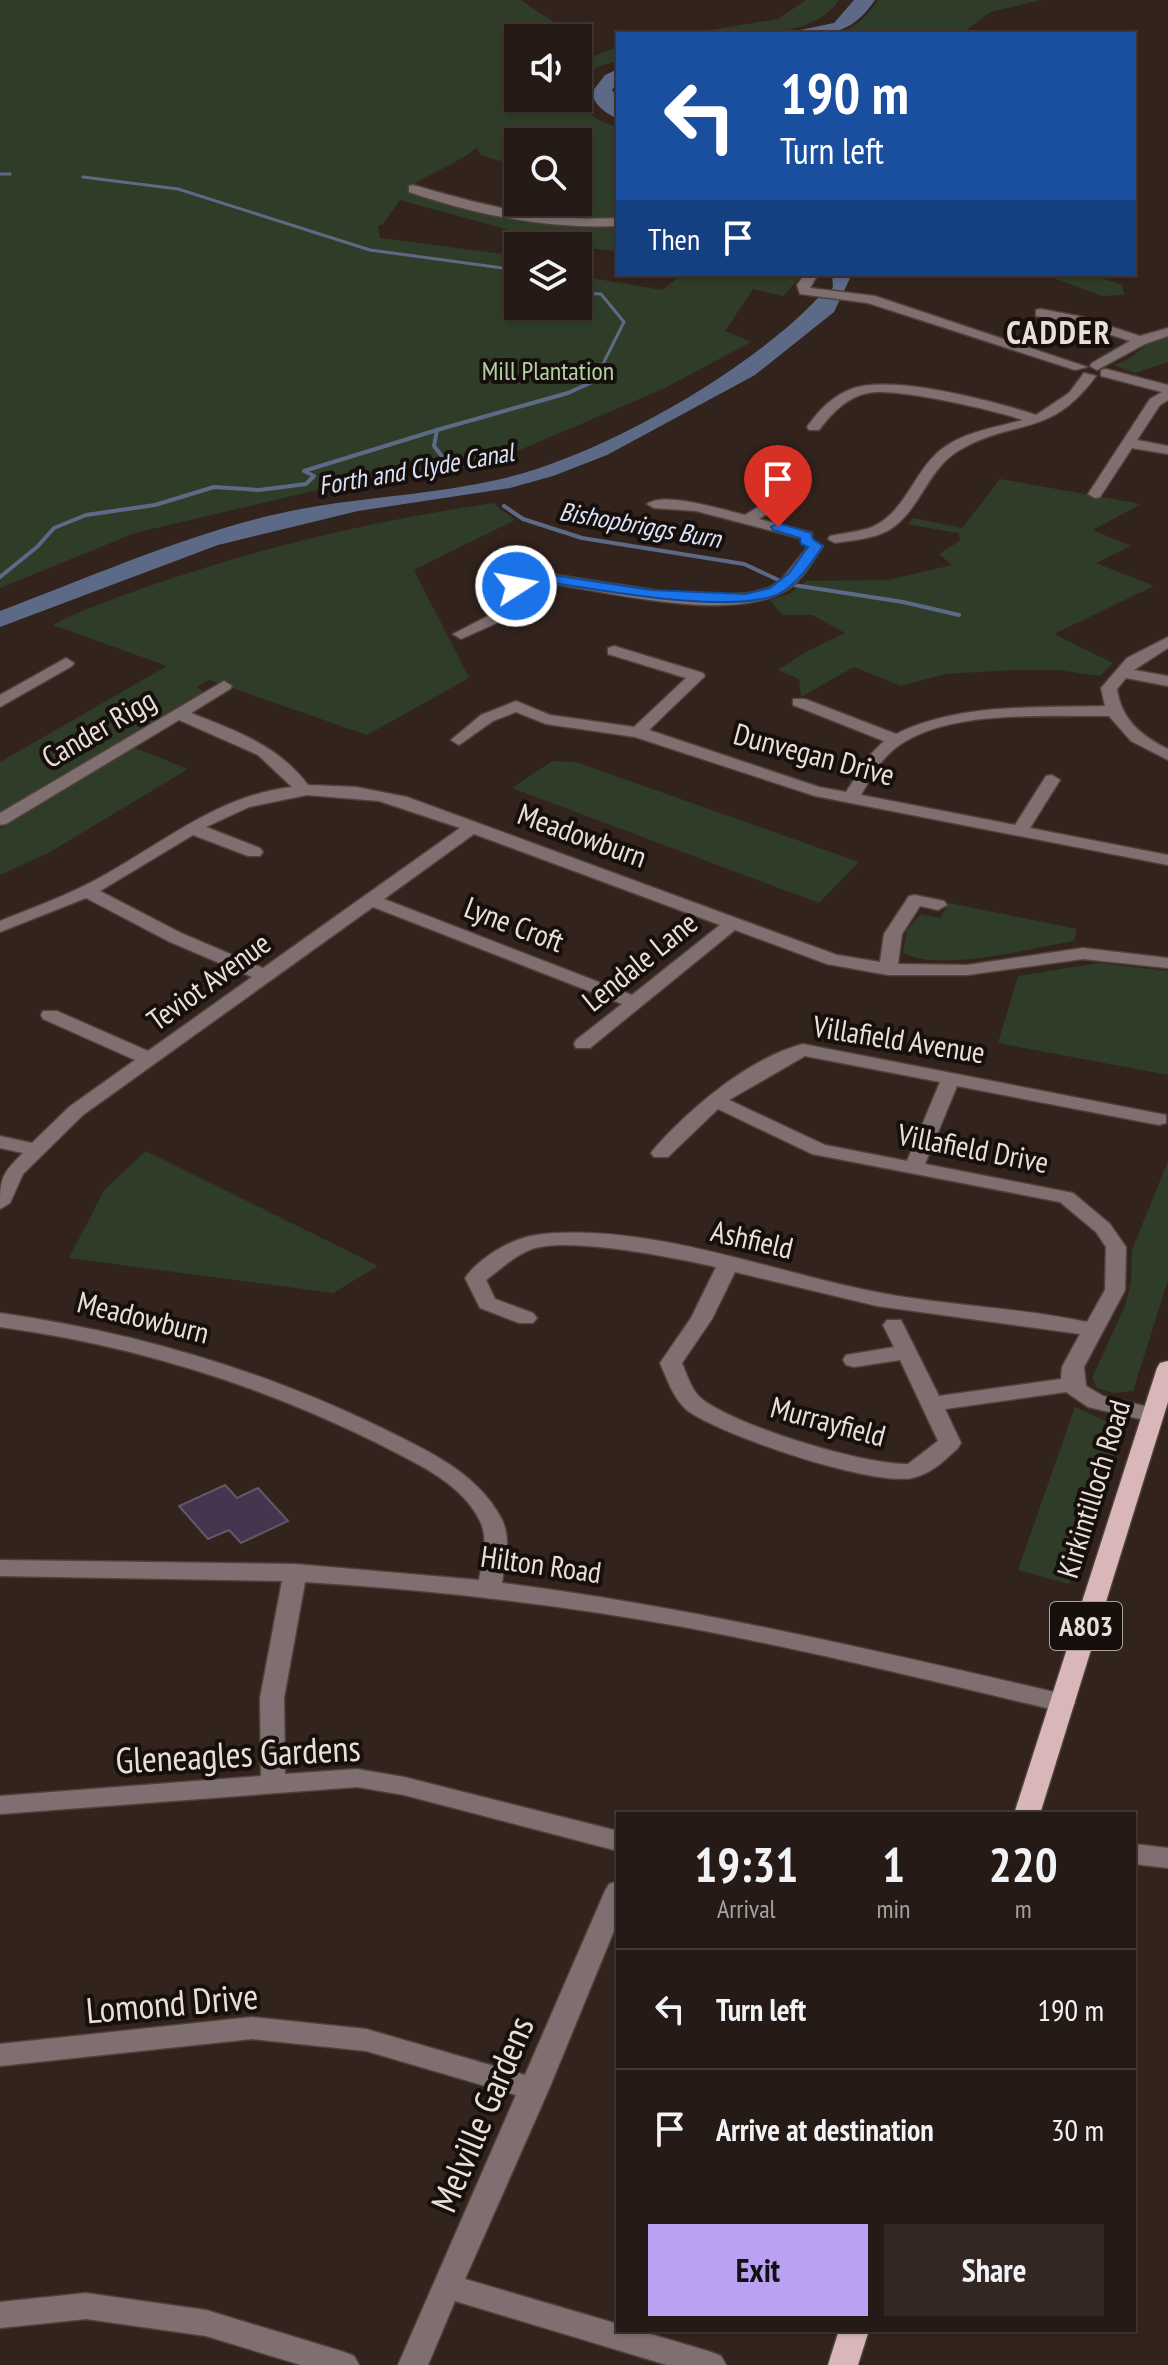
<!DOCTYPE html>
<html lang="en">
<head>
<meta charset="utf-8">
<style>
  body { margin:0; font-family:"PT Sans Narrow",sans-serif; background:#322723; color:#f1f3f6; height:100vh; display:flex; flex-direction:column; font-size:30px; white-space:nowrap }
  * { box-sizing:border-box; margin:0 }
  p { font-size:26px; color:#a4a1a1 }
  .icon { flex:none; width:44px; height:44px; fill:none; stroke:currentColor; stroke-width:2; stroke-linecap:round; stroke-linejoin:round }
  .map { position:relative; flex:1; overflow:hidden }
  .details { position:absolute; left:616px; top:1812px; width:520px; height:520px; display:flex; flex-direction:column; background:#261a16; border-radius:0px; box-shadow:0 2px 6px #0004,0 0 0 2px #423835 }
  .details>* { flex:none }
  .top-card { position:absolute; left:616px; top:32px; width:520px; height:244px; border-radius:0px; box-shadow:0 2px 6px #0004,0 0 0 2px #423835; background:#1a4fa0; color:#fff; overflow:hidden }
  .controls { position:absolute; left:504px; top:24px; display:grid; gap:16px }
  .controls a { display:grid; place-items:center; width:88px; height:88px; border-radius:0px; background:#261a16; box-shadow:0 2px 6px #0004,0 0 0 2px #423835; font-size:40px }
  .pin { position:absolute; display:grid; place-items:center; width:68px; height:68px; color:#fff; margin:-82px -34px; border-radius:50% 50% 50% 0; rotate:-45deg; box-shadow:0 0 8px #0007 }
  .pin .icon { rotate:45deg }
  .me { position:absolute; width:88px; margin:-44px; rotate:79deg; stroke-linejoin:round; filter:drop-shadow(0 0 6px #0008) }
  .turn { display:flex; align-items:center; gap:28px; height:168px; padding:0 32px; font-size:36px }
  .turn .icon { width:104px; height:104px; stroke-width:2.5 }
  .turn b { display:block; font-size:56px; line-height:68px }
  .then { display:flex; align-items:center; height:76px; padding:0 32px; background:#0003; gap:16px; font-size:30px }
  .eta { display:flex; justify-content:space-evenly; align-items:center; height:136px; text-align:center }
  .eta b { font-size:48px; font-weight:600; line-height:56px }
  .primary-button { display:flex; gap:16px; margin-top:auto; padding:16px 32px }
  .primary-button a { flex:1; height:92px; border-radius:0px; background:#bca0f2; color:#111; font-size:32px; font-weight:600; line-height:92px; text-align:center }
  .primary-button a+a { background:#322723; color:#f1f3f6 }
  ul { padding:0; list-style:none }
  li { display:flex; align-items:center; gap:24px; height:120px; padding:0 32px; border-top:2px solid #423835 }
  li div { flex:1 }
  li b { display:block; font-size:30px }
  li em { font-style:normal }
  .map>svg:first-child { display:block }
  .green { fill:#2f3d28; fill-rule:evenodd }
  .water { fill:#5d6a87 }
  .lines { fill:none; stroke-linecap:round; stroke-linejoin:round }
  .stream-far1 { stroke:#5d6a87; stroke-width:3 }
  .stream { stroke:#5d6a87; stroke-width:4 }
  .building { fill:#45354e; stroke:#625968; stroke-width:2 }
  .minor-casing { stroke:#50413b; stroke-width:3 }
  .major-casing { stroke:#50413b; stroke-width:3 }
  .minor { fill:#806f70; fill-rule:evenodd }
  .major { fill:#d9b6b8; fill-rule:evenodd }
  .route { fill:#1a73e8; stroke:#114b97; stroke-width:2 }
  .labels { text-anchor:middle; stroke-width:8; stroke-linejoin:round; paint-order:stroke }
  .far-park-label { font-size:26px; fill:#b0d2a0; stroke:#160f0c }
  .far-water-label { font-size:26px; font-style:italic; fill:#d9e3f8; stroke:#160f0c }
  .shield { fill:#160f0c; stroke:#aaa09c; stroke-width:2 }
  .shield-label { font-size:28px; font-weight:bold; fill:#e9ded9 }
  .street-label { font-size:30px; fill:#e9ded9; stroke:#160f0c }
  .far-district-label { font-size:32px; font-weight:bold; letter-spacing:2px; fill:#e9ded9; stroke:#160f0c }
  .near-street-label { font-size:36px; fill:#e9ded9; stroke:#160f0c }
</style>
</head>
<body>
<div class="map">
<svg width="1168" height="2365" viewBox="0 0 1168 2365">
  <rect width="100%" height="100%" fill="#33231d"/>
  <g class="green">
    <path d="M0 0H521L577 38H518V98H575L595 118 618 128V251L567 246 400 200 382 225H378L380 238 518 256V306H578V264L585 277 662 290 683 274H803L783 296 753 289 725 331 751 342 663 389 487 464 364 479 135 533 0 588ZM518 142H578V202H522L513 214 415 193 408 187 466 156 477 147 480 155 518 166Z"/>
    <path d="M806 0H839C811 43 728 34 684 34L778 19Z"/>
    <path d="M878 0H1041L990 12 961 34H837C856 27 866 17 878 0Z"/>
    <polygon points="578,38 594,49 581,61 618,47 618,61 599,66 578,80"/>
    <polygon points="1043,274 1090,274 1122,285 1124,295 1102,296"/>
    <path d="M1168 336V362L1135 373 1113 365C1137 360 1145 338 1168 336Z"/>
    <polygon points="1000,479 1141,504 1093,530 1131,546 1096,563 1154,586 1054,634 1113,663 1100,676 1058,670 1014,670 945,674 901,686 854,667 801,697 799,679 778,670 804,653 845,633 812,615 782,615 770,600 791,593 806,581 888,580 952,565 939,554 961,540 958,533 907,524 913,518 962,528"/>
    <path d="M493 503 515 520 414 570 469 678 367 735 209 680 197 687 203 692 0 812V762L167 666 53 625C87 607 124 595 161 582 269 545 380 520 493 503Z"/>
    <polygon points="135,748 188,769 50,852 0,875 0,828"/>
    <polygon points="552,761 576,762 859,862 819,903 512,788"/>
    <path d="M949 903 1077 929 1074 941C1030 948 941 973 903 953L907 930 921 914 940 918Z"/>
    <polygon points="1099,963 1168,971 1168,1075 998,1043 1018,976"/>
    <polygon points="146,1151 378,1266 333,1293 69,1258 105,1189"/>
    <polygon points="1168,1161 1168,1280 1133,1391 1114,1393 1097,1388 1092,1378 1125,1306 1131,1282 1132,1250"/>
    <polygon points="1075,1407 1123,1429 1069,1584 1018,1570"/>
  </g>
  <g class="water">
    <path d="M854 0H875C848 39 825 34 781 34L834 23Z"/>
    <path d="M618 69V80L612 90 618 97V119C606 113 594 106 592 92L605 75Z"/>
    <path d="M832 274H852L834 312 755 375 607 455 553 476 510 488 358 511 218 545 0 627V611C88 578 176 539 268 516 345 497 424 497 501 479 601 456 748 372 818 298L827 295 833 287Z"/>
  </g>
  <g class="lines">
    <g class="stream-far1">
      <polyline points="0,174 10,174"/>
      <polyline points="83,177 178,189 370,250 518,270"/>
      <polyline points="578,293 601,294 624,322 595,380 586,385"/>
    </g>
    <g class="stream">
      <polyline points="454,472 434,446 437,430 568,393 590,383"/>
      <polyline points="504,506 523,519 582,538 744,564 787,584 903,602 959,615"/>
      <polyline points="0,577 37,547 54,528 86,515 155,505 214,487 259,490 306,484 314,476 304,471 437,430"/>
    </g>
  </g>
  <polygon class="building" points="225,1485 237,1498 258,1488 288,1521 241,1543 229,1530 208,1539 179,1506"/>
  <g class="lines">
    <defs>
      <g id="minor">
        <path d="M413 185C482 205 546 222 618 218V226C546 229 476 215 409 192V186Z"/>
        <polygon points="805,274 818,274 810,288 875,296 1087,367 1075,370 868,303 800,294 797,285"/>
        <polygon points="1041,309 1078,316 1140,336 1168,328 1168,336 1145,344 1097,370 1090,366 1092,363 1130,341 1071,322 1036,316 1036,310"/>
        <polygon points="1106,369 1168,385 1168,400 1160,405 1137,440 1168,446 1168,454 1132,448 1100,497 1095,498 1088,494 1150,399 1162,392 1101,376 1101,370"/>
        <path d="M1084 373 1096 376C1049 440 1015 417 958 451 927 470 920 511 889 530 873 539 853 540 835 543L828 539 830 536C844 533 859 532 872 527 904 513 913 475 937 453 961 432 994 428 1023 420 993 410 896 387 868 393 847 397 832 413 819 430H809L807 427C819 410 833 395 854 388 895 375 994 401 1036 415L1069 393Z"/>
        <path d="M773 454 778 455 793 478 781 505 759 519 812 533V539L807 540 696 511 654 508 647 504C664 491 723 510 745 515L770 500 779 478 766 458Z"/>
        <path d="M816 542 823 546C812 562 801 583 783 592 727 623 604 591 543 582L530 589 514 590 499 622 461 639 453 634 488 616 501 586 492 577 505 566 529 564 543 573 659 591 724 595 750 593 769 588 782 579 811 543ZM514 574H525L530 577 516 581 509 577Z"/>
        <path d="M1168 637V648L1134 670 1168 676V686L1126 678 1117 689C1121 719 1141 736 1168 749V760L1131 741 1109 716C1047 717 943 708 893 750 879 762 870 779 861 795L1015 825 1046 776 1052 775 1060 780 1030 828 1168 855V865L815 796 635 737 546 724 516 712 493 721 459 745 451 740 481 715 516 701 550 715 634 727 686 678 608 654V648L614 646 703 673 705 676 649 730 819 787 846 792 870 755 884 741 793 705V699H805L896 734C960 703 1034 708 1105 706L1101 688 1127 658Z"/>
        <polygon points="66,658 74,663 72,666 0,707 0,695"/>
        <path d="M224 681 232 686 230 689 191 713C236 731 278 745 308 785L356 787 407 797 837 955 880 962 884 934 909 896 915 895 944 901 947 905 938 910 920 906 902 934 898 964 967 965 1083 948 1168 958V968L1083 959 967 975H888L827 964 735 930 590 1048H576L574 1044 576 1040 622 1004 373 907 83 1115 23 1174 10 1203 0 1209C0 1179 1 1174 23 1153L0 1148V1136L32 1143 69 1107 135 1060 43 1019 41 1015 43 1011H57L148 1051 252 977 168 941 86 898 0 932V921C37 906 74 893 108 873 168 839 221 795 292 787L258 755 179 720 6 824 0 825V813ZM307 795 379 801 460 828 263 968 181 933 100 891 193 835 248 856H260L263 852 260 848 206 827 249 807ZM474 834 720 925 632 995 384 899Z"/>
        <path d="M803 1044 1166 1115V1123L1159 1125 957 1086 925 1164 1073 1193 1110 1224 1126 1247 1125 1290 1084 1367 1086 1386 1103 1396 1161 1410 1164 1415 1161 1420 1153 1422 1088 1407 1066 1392 945 1409 961 1443 958 1448C944 1461 931 1474 912 1478 870 1486 724 1436 688 1411 674 1400 667 1379 660 1363L691 1318 716 1267C676 1258 569 1236 532 1249 515 1255 501 1269 486 1280L495 1299 533 1313 537 1318 533 1323H519L480 1308 465 1278C479 1258 512 1238 536 1235 643 1221 772 1272 876 1292 946 1306 1018 1307 1087 1322L1105 1290 1106 1247 1096 1232 1060 1202 812 1154 718 1109 668 1157H654L651 1153 654 1149C690 1108 749 1058 803 1044ZM805 1056 940 1082 907 1161 825 1145 729 1100ZM735 1272 877 1306 1080 1334 1062 1367 1061 1379 939 1396 901 1320H887L883 1325 894 1347 846 1355 843 1360 846 1365 854 1367 900 1360 938 1441 908 1464C863 1465 740 1427 703 1400 692 1392 687 1375 682 1363L712 1319Z"/>
        <path d="M0 1313C134 1332 260 1369 382 1428 426 1450 477 1472 501 1518 512 1538 505 1561 502 1583 692 1607 877 1651 1063 1694L1072 1697 1075 1703 1072 1709 1063 1712C937 1682 811 1651 684 1627 559 1604 432 1590 305 1582L284 1698 285 1774 357 1769 404 1777 618 1831V1851L404 1795 357 1787 0 1814V1796L261 1776 260 1698 282 1581 0 1576V1560L295 1564 479 1580C482 1561 489 1539 480 1521 461 1481 411 1461 375 1442 255 1383 132 1345 0 1327Z"/>
        <polygon points="1134,1844 1168,1848 1168,1868 1134,1864"/>
        <polygon points="618,1881 618,1921 549,2089 465,2279 618,2324 618,2330 637,2330 711,2352 721,2356 726,2365 667,2365 455,2301 428,2365 398,2365 516,2095 366,2051 252,2039 0,2066 0,2044 252,2017 366,2029 525,2075 605,1891 609,1884"/>
        <polygon points="86,2293 206,2310 344,2352 354,2356 359,2365 301,2365 206,2336 86,2319 0,2328 0,2302"/>
      </g>
      <g id="major">
        <polygon points="1168,1361 1168,1402 1040,1814 1014,1814 1157,1368 1160,1363"/>
        <polygon points="839,2330 869,2330 858,2365 828,2365"/>
      </g>
    </defs>
    <use href="#minor" class="minor-casing"/>
    <use href="#major" class="major-casing"/>
    <use href="#minor" class="minor"/>
    <use href="#major" class="major"/>
  </g>
  <path class="route" d="M778 523 811 533 813 539 823 546C811 563 800 581 782 592 741 617 593 589 542 581 534 589 517 593 509 586L539 573 651 590 745 594 770 588 789 573 808 547 801 544 800 538 773 530 771 527Z"/>
  <g class="labels">
    <g class="far-park-label">
      <text x="548" y="380">Mill Plantation</text>
    </g>
    <g class="far-water-label">
      <text transform="translate(416 469) rotate(-10)" y="9">Forth and Clyde Canal</text>
      <text transform="translate(640 525) rotate(10)" y="9">Bishopbriggs Burn</text>
    </g>
    <rect class="shield" x="1050" y="1602" width="72" height="48" rx="6"/>
    <g class="shield-label">
      <text x="1086" y="1636">A803</text>
    </g>
    <g class="street-label">
      <text transform="translate(99 729) rotate(-30)" y="10">Cander Rigg</text>
      <text transform="translate(814 755) rotate(15)" y="10">Dunvegan Drive</text>
      <text transform="translate(582 836) rotate(20)" y="10">Meadowburn</text>
      <text transform="translate(514 925) rotate(21)" y="10">Lyne Croft</text>
      <text transform="translate(640 962) rotate(-39)" y="10">Lendale Lane</text>
      <text transform="translate(209 982) rotate(-36)" y="10">Teviot Avenue</text>
      <text transform="translate(899 1040) rotate(9)" y="10">Villafield Avenue</text>
      <text transform="translate(973 1149) rotate(11)" y="10">Villafield Drive</text>
      <text transform="translate(752 1240) rotate(13)" y="10">Ashfield</text>
      <text transform="translate(143 1318) rotate(14)" y="10">Meadowburn</text>
      <text transform="translate(828 1422) rotate(15)" y="10">Murrayfield</text>
      <text transform="translate(1094 1489) rotate(-73)" y="10">Kirkintilloch Road</text>
      <text transform="translate(541 1565) rotate(8)" y="10">Hilton Road</text>
    </g>
    <g class="far-district-label">
      <text x="1059" y="344">CADDER</text>
    </g>
    <g class="near-street-label">
      <text transform="translate(238 1754) rotate(-3)" y="13">Gleneagles Gardens</text>
      <text transform="translate(172 2003) rotate(-5)" y="13">Lomond Drive</text>
      <text transform="translate(482 2114) rotate(-67)" y="13">Melville Gardens</text>
    </g>
  </g>
</svg>
<div class="controls">
<a><svg class="icon" aria-label="sound" viewBox="0 0 24 24"><path d="M4 9h4l5-4v14l-5-4H4zM17 9q2 3 0 6"/></svg></a>
<a><svg class="icon" aria-label="search" viewBox="0 0 24 24"><circle cx="10" cy="10" r="6"/><path d="M15 15l6 6"/></svg></a>
<a><svg class="icon" aria-label="layers" viewBox="0 0 24 24"><path d="M12 4l9 5-9 5-9-5zM3 14l9 5 9-5"/></svg></a>
</div>
<div class="pin" style="left:778px;top:527px;background:#d93025"><svg class="icon" aria-label="arrive" viewBox="0 0 24 24"><path d="M6 21V4h12l-3 4 3 4H6"/></svg></div>
<svg class="me" style="left:516px;top:586px" viewBox="-20 -20 40 40"><circle r="17" fill="#1a73e8" stroke="#fff" stroke-width="3"/><path d="M0-11L8 9 0 5-8 9z" fill="#fff"/></svg>
<div class="top-card">
<div class="turn"><svg class="icon" aria-label="left" viewBox="0 0 24 24"><path d="M17 20v-9H6M10 6l-5 5 5 5"/></svg><div><b>190 m</b>Turn left</div></div>
<div class="then">Then<svg class="icon" aria-label="arrive" viewBox="0 0 24 24"><path d="M6 21V4h12l-3 4 3 4H6"/></svg></div>
</div>
<section class="details">
<div class="eta">
<div><b>19:31</b><p>Arrival</p></div>
<div><b>1</b><p>min</p></div>
<div><b>220</b><p>m</p></div>
</div>
<ul>
<li><svg class="icon" aria-label="left" viewBox="0 0 24 24"><path d="M17 20v-9H6M10 6l-5 5 5 5"/></svg><div><b>Turn left</b></div><em>190 m</em></li>
<li><svg class="icon" aria-label="arrive" viewBox="0 0 24 24"><path d="M6 21V4h12l-3 4 3 4H6"/></svg><div><b>Arrive at destination</b></div><em>30 m</em></li>
</ul>
<div class="primary-button"><a>Exit</a><a>Share</a></div>
</section>
</div>
</body>
</html>
